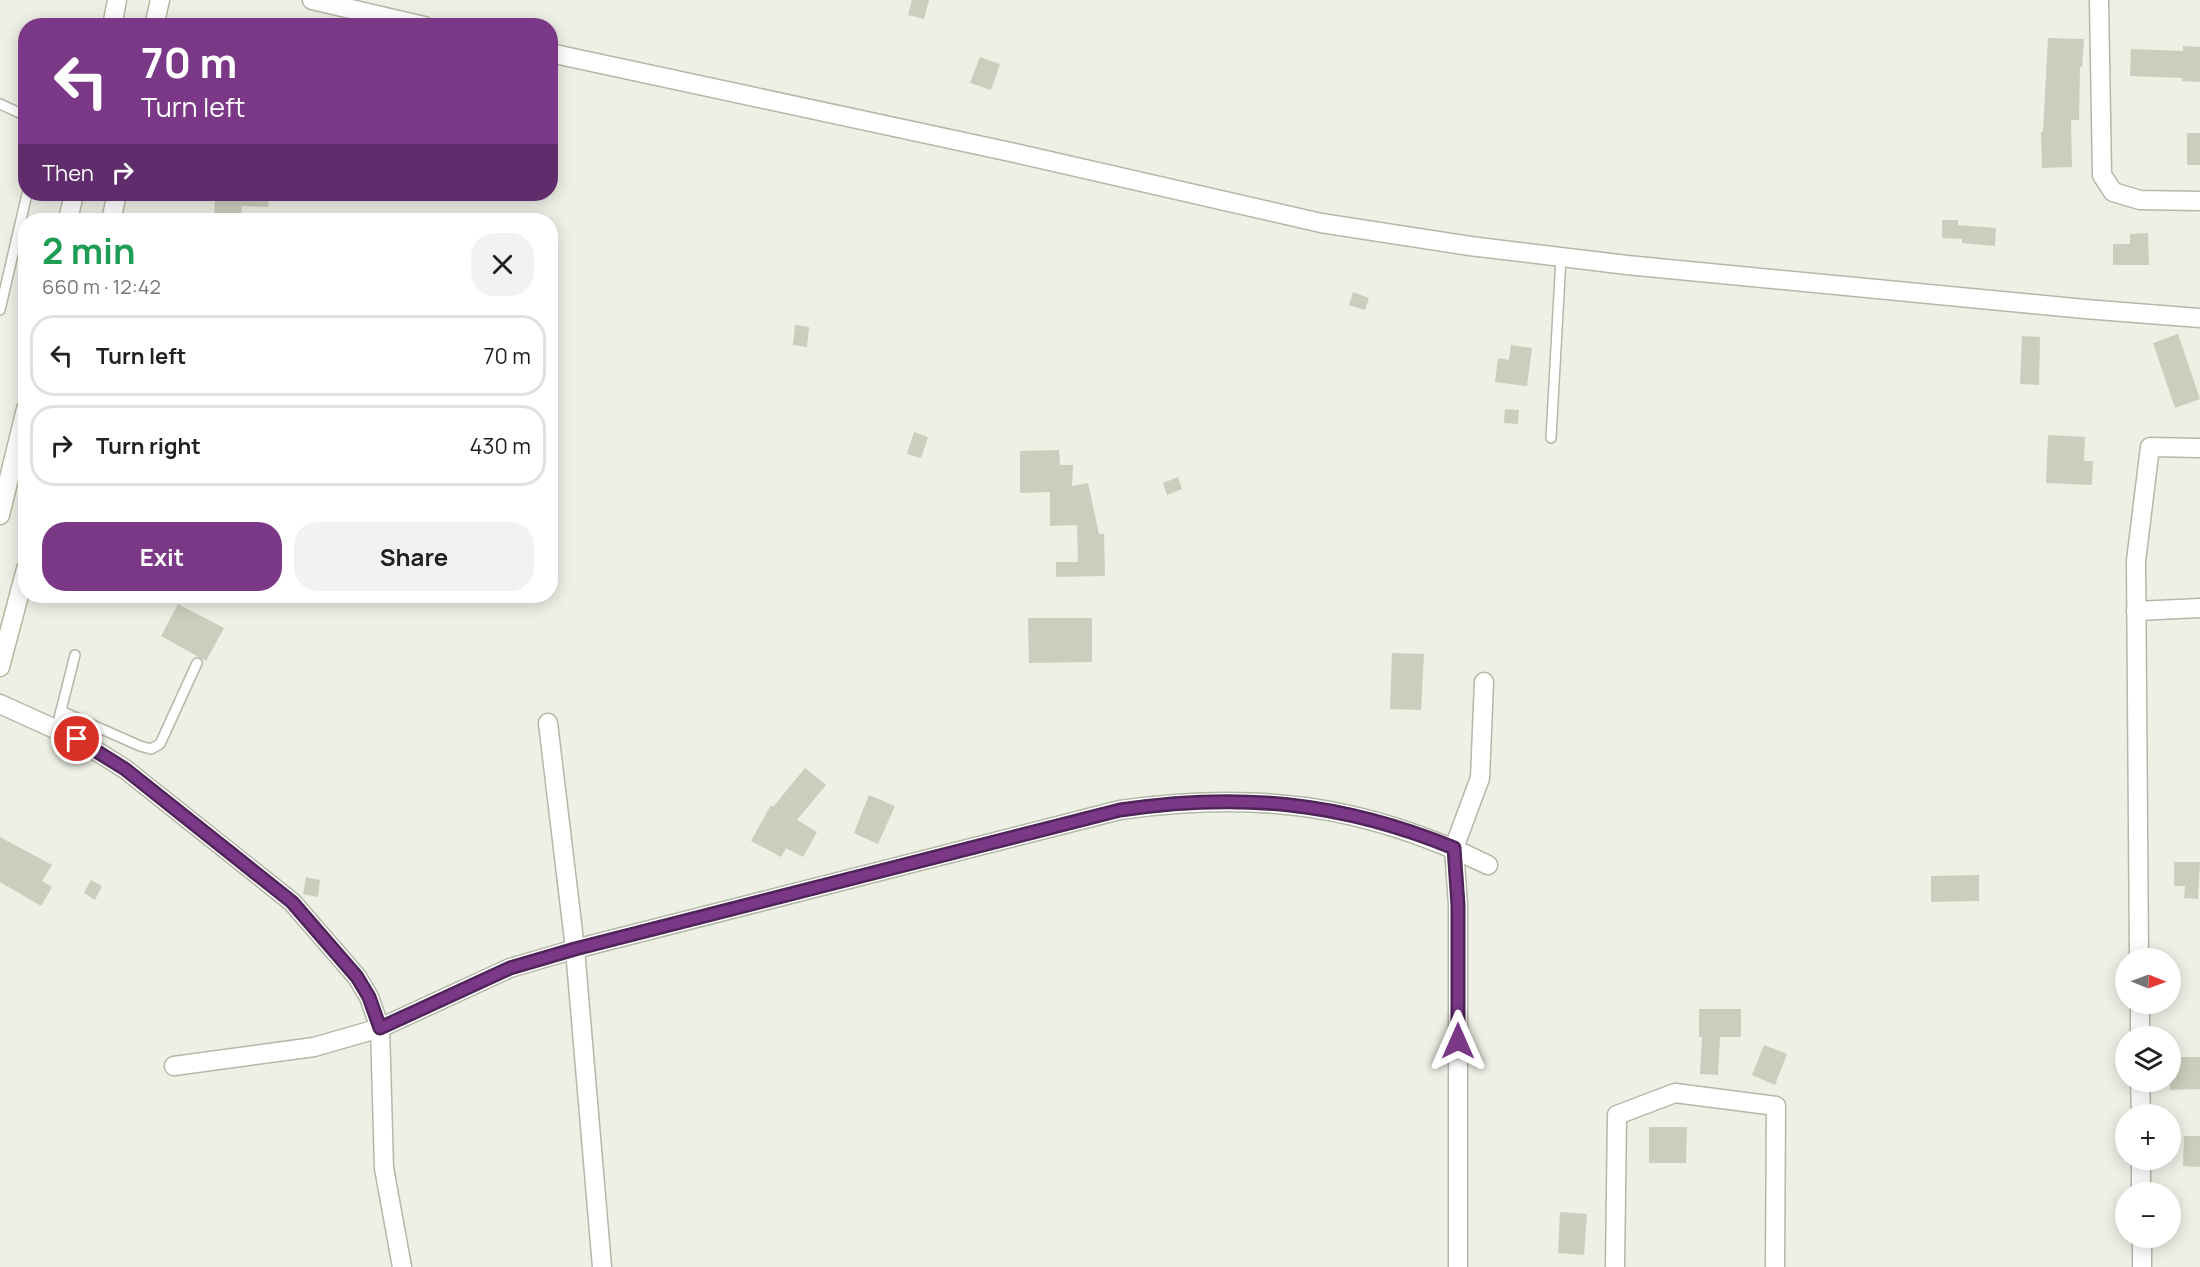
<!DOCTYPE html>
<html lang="en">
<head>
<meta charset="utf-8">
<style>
  body { margin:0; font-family:Manrope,sans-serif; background:#f2f2f2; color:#202124; height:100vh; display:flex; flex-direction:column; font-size:22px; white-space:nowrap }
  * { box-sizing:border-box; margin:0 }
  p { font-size:20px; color:#757577 }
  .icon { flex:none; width:33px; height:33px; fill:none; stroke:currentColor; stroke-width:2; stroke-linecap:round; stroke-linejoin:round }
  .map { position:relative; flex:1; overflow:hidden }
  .details { position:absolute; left:18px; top:213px; width:540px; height:390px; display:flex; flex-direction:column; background:#fff; border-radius:24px; box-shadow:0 3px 15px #0003 }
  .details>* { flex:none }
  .guide { position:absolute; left:18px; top:18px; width:540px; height:183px; border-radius:24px; box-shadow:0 3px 15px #0003; background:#7a3887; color:#fff; overflow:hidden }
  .needle { width:39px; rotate:91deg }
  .fabs { position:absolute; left:2115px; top:948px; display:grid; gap:12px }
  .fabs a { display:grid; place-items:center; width:66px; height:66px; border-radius:50%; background:#fff; box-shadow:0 3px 15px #0003; font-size:30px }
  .pin { position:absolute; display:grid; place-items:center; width:51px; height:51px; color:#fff; margin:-26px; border:3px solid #fff; border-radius:50%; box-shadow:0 2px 6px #0007 }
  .me { position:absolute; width:66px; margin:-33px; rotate:0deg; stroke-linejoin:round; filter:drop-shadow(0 0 4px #0008) }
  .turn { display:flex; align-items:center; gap:21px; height:126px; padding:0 24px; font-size:27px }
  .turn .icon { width:78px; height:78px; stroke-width:2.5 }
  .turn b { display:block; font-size:42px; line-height:51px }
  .then { display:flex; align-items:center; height:57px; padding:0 24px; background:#0003; gap:12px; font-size:22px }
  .round { display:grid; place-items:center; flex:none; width:63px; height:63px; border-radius:24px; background:#f2f2f2 }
  .head { display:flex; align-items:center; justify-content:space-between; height:102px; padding:0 24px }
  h1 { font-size:36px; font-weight:700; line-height:45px; color:#1e9e55 }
  .primary-button { display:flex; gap:12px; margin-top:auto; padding:12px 24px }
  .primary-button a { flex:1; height:69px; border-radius:24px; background:#7a3887; color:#fff; font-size:24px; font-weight:700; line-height:69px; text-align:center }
  .primary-button a+a { background:#f2f2f2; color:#202124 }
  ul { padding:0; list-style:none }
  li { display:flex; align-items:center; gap:18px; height:81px; margin:0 12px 9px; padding:0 12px; border:3px solid #e0e0e0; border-radius:24px }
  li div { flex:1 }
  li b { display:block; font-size:22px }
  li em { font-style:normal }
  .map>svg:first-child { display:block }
  .building { fill:#cbcebc }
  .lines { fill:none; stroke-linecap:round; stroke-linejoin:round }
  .lane-casing { stroke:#b4b8a6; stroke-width:12 }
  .street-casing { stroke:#b4b8a6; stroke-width:21 }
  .secondary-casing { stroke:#b3ba9f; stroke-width:21 }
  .lane { stroke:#fff; stroke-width:9 }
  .street { stroke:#fff; stroke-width:18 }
  .secondary { stroke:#fff; stroke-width:18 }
  .route-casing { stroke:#4f2458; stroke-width:15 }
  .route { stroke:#7a3887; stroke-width:10 }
</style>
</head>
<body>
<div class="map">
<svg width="2200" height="1267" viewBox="0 0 2200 1267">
  <rect width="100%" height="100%" fill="#eeefe5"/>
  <g class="building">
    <polygon points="912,0 929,0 924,19 908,15"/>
    <polygon points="2048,38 2084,39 2082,67 2080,67 2079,120 2071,120 2072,167 2042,168 2041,132 2043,132"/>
    <polygon points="2183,46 2200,47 2200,82 2182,81 2182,78 2130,76 2131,49 2183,51"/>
    <polygon points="980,57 1000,64 991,90 970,83"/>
    <rect x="2187" y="133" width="13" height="32"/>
    <polygon points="215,194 269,194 268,207 242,206 241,220 214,220"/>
    <polygon points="1942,220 1958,220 1958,225 1996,228 1995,246 1962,243 1962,239 1942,238"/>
    <polygon points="2148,233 2149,265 2113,265 2113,244 2130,244 2130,234"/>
    <polygon points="1353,292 1369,298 1365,310 1349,305"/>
    <polygon points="795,325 809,327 807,347 793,345"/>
    <polygon points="2178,334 2200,399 2175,408 2153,343"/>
    <polygon points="2022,336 2040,337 2039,385 2020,384"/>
    <polygon points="1511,345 1532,348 1527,386 1495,382 1498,358 1509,360"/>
    <polygon points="1505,409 1519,410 1518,424 1504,423"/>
    <polygon points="914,432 928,437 921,458 907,454"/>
    <polygon points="2048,435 2085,437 2084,461 2093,461 2092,485 2046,483"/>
    <polygon points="1059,450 1060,465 1073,465 1072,486 1088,483 1099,534 1104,534 1105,576 1056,577 1056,562 1078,562 1077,525 1050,526 1050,492 1020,493 1020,451"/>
    <polygon points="1178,477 1182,489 1167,495 1163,483"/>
    <polygon points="178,604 224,628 206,661 161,636"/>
    <polygon points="1028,618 1092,618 1092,662 1029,663"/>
    <polygon points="1392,653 1424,654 1421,710 1390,709"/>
    <polygon points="805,768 826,785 797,820 817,832 803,857 786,848 781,857 751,841 771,805 773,807"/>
    <polygon points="869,795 895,806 878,844 854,833"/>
    <polygon points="0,837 52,865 42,881 52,887 41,906 0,882"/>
    <polygon points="2174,862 2200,862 2198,899 2184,898 2185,886 2174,886"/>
    <polygon points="1979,875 1979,901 1931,902 1931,876"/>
    <polygon points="306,877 320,880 318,897 303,894"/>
    <polygon points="91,880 102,886 95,900 84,893"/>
    <polygon points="1699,1009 1741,1009 1741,1037 1720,1037 1718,1075 1700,1074 1702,1037 1699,1037"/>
    <polygon points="1764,1045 1787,1054 1775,1085 1752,1075"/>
    <polygon points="2170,1057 2200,1057 2200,1089 2170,1090"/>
    <polygon points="1649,1127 1687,1127 1686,1163 1649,1163"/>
    <polygon points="2184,1136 2200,1136 2200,1167 2183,1166"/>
    <polygon points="1560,1212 1587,1214 1584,1255 1558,1253"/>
  </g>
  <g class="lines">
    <defs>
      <g id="lane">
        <polyline points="0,104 22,114 26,118"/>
        <polyline points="0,310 27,194"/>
        <polyline points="1551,438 1561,257"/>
        <polyline points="61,711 140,746 151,749 160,744 197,663"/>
        <polyline points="56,730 75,655"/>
      </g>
      <g id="street">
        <polyline points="312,0 424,26"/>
        <polyline points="2099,0 2102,175 2113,192 2140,200 2200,201"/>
        <polyline points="550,53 1015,153 1321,223 1470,246 1627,265 2085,309 2200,318"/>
        <polyline points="2136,611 2200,608"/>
        <polyline points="0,704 77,739 125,769 292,902 357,977 369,997 380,1028 384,1168 402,1267"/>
        <polyline points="548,723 575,949 602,1267"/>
        <polyline points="2139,958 2136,561 2150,447 2200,448"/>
        <polyline points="2140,1004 2140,1036"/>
        <path d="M174 1066 314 1047 380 1028 510 968 575 949 1120 810C1256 791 1364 804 1488 865"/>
        <polyline points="2140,1082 2141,1114"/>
        <polyline points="2141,1160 2141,1192"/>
        <polyline points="2142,1238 2142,1267"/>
        <polyline points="1458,1267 1458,905 1454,848 1480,778 1484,682"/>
        <polyline points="1615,1267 1617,1115 1675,1093 1776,1106 1775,1267"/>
      </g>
      <g id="secondary">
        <polyline points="112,26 117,0"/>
        <polyline points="154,26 160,0"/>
        <polyline points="68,220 74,194"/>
        <polyline points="111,220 117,194"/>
        <polyline points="0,515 26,409"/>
        <polyline points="0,667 26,569"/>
      </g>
    </defs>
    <use href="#lane" class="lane-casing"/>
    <use href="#street" class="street-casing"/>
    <use href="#secondary" class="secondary-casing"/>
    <use href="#lane" class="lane"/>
    <use href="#street" class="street"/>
    <use href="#secondary" class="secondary"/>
  </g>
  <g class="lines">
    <defs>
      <path id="route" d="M77 739 125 769 292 902 357 977 369 997 380 1028 510 968 575 949 1120 810C1239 792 1342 802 1454 848L1458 905V1041"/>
    </defs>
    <use href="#route" class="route-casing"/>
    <use href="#route" class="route"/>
  </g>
</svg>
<div class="fabs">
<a><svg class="needle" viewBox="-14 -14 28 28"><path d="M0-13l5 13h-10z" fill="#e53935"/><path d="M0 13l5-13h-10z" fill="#757577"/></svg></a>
<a><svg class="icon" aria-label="layers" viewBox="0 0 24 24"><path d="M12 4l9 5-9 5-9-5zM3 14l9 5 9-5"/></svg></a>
<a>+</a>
<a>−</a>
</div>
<div class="pin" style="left:77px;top:739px;background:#d93025"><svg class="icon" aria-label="arrive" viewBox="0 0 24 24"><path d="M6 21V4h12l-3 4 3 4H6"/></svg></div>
<svg class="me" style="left:1458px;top:1041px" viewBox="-20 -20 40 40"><path d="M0-17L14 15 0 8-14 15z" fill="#7a3887" stroke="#fff" stroke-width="4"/></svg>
<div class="guide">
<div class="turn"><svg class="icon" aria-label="left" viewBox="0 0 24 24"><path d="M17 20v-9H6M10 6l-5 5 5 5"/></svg><div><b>70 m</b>Turn left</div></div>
<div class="then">Then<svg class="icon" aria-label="right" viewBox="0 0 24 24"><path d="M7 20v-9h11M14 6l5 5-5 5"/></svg></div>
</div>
<section class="details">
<div class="head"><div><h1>2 min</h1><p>660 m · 12:42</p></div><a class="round"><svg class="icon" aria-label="close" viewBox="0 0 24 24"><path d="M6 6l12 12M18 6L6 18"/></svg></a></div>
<ul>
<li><svg class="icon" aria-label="left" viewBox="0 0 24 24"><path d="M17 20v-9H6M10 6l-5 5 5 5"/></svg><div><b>Turn left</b></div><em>70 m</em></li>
<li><svg class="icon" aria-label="right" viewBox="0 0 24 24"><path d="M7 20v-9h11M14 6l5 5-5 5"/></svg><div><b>Turn right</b></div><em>430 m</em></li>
</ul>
<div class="primary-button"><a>Exit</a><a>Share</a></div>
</section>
</div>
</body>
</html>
